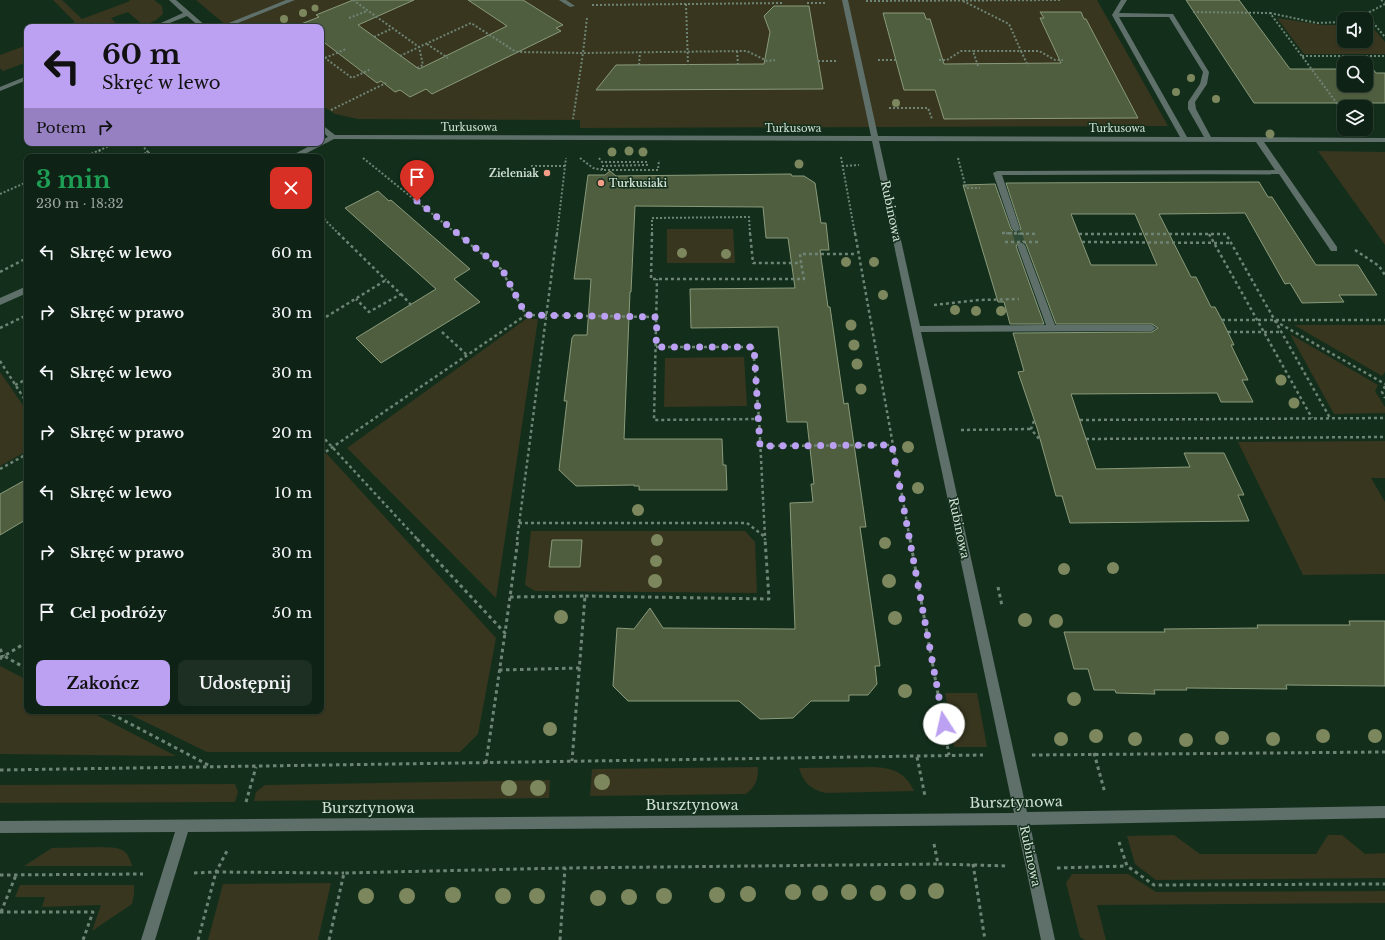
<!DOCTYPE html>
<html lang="pl">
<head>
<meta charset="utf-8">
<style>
  body { margin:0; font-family:"Libre Baskerville",serif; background:#1c2f22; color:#f1f3f6; height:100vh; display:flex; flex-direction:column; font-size:15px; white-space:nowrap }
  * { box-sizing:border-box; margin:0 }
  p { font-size:13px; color:#9ba4a0 }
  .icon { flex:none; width:22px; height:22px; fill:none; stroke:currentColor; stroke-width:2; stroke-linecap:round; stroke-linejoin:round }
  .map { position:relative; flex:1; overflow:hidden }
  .drawer { position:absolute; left:24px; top:154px; width:300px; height:560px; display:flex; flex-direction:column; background:#0e2315; border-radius:8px; box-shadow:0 1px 3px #0004,0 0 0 1px #2e4034 }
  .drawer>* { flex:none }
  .hud { position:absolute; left:24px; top:24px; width:300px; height:122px; border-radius:8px; box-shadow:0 1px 3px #0004,0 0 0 1px #2e4034; background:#bca0f2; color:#111; overflow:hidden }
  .tools { position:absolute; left:1337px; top:12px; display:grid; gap:8px }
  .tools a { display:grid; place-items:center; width:36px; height:36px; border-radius:8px; background:#0e2315; box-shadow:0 1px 3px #0004,0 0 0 1px #2e4034; font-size:20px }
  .pin { position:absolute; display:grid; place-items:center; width:34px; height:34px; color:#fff; margin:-41px -17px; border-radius:50% 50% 50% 0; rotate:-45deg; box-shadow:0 0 4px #0007 }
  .pin .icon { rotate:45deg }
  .me { position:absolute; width:44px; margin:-22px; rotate:350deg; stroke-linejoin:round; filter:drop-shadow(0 0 3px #0008) }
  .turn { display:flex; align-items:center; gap:14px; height:84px; padding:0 12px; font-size:18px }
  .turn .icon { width:52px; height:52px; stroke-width:2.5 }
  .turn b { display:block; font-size:28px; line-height:34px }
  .then { display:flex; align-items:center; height:38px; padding:0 12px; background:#0003; gap:8px; font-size:15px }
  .round { display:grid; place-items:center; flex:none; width:42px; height:42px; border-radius:8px; background:#1c2f22 }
  .head { display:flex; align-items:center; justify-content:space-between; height:68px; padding:0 12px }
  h1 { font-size:24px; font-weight:800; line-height:30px; color:#1e9e55 }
  .cta { display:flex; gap:8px; margin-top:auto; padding:8px 12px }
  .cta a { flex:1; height:46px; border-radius:8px; background:#bca0f2; color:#111; font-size:16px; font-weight:800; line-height:46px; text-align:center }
  .cta a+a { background:#1c2f22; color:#f1f3f6 }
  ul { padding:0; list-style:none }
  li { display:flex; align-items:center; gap:12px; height:60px; padding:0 12px }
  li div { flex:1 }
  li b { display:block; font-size:15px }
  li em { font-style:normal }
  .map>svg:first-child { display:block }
  .green { fill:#38361f }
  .building { fill:#505e40; stroke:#8a9a7a; fill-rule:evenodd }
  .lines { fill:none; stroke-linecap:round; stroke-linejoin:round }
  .minor-tunnel-far1 { stroke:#2f4a37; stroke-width:7; stroke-dasharray:7 3.5; stroke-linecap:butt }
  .minor-tunnel { stroke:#2f4a37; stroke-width:9; stroke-dasharray:9 4.5; stroke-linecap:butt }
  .path-far2 { stroke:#6e8474; stroke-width:2; stroke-dasharray:2 2; stroke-linecap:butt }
  .path-far1 { stroke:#6e8474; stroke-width:2.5; stroke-dasharray:3 3; stroke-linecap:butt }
  .path { stroke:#6e8474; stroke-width:3; stroke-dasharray:3.5 3.5; stroke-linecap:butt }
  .minor { fill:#5f706b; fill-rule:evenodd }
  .path-bridge-far1 { stroke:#6e8474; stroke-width:2; stroke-dasharray:2 2; stroke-linecap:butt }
  .path-bridge { stroke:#6e8474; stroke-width:2.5; stroke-dasharray:3 3; stroke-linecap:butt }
  .tree { fill:#7c875d }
  .route { stroke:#bca0f2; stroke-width:7; stroke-dasharray:0 12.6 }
  .poi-dot { fill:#f49e87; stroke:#132f1c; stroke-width:1.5 }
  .labels { text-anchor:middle; stroke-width:3; stroke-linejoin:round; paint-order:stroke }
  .far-street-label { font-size:10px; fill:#d0e0d3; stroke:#132f1c }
  .far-poi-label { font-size:10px; font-weight:bold; fill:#d0e0d3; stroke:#132f1c; text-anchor:end }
  .street-label { font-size:12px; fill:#d0e0d3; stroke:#132f1c }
  .near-street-label { font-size:14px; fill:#d0e0d3; stroke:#132f1c }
</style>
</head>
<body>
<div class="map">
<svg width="1385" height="940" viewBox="0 0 1385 940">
  <rect width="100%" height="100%" fill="#132f1c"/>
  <g class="green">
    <polygon points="53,0 62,0 82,19 130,1 129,0 154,0 162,6 163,14 156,20 144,26 128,12 111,18 119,27 61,27 75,22"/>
    <polygon points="196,0 1097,0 1168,126 580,128 580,120 358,119 335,114 321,105 321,27 228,27"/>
    <polygon points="1277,18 1323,25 1344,25 1344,41 1366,41 1366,20 1385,42 1385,54 1304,54"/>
    <polygon points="27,45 27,62 3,71 0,68 0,55"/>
    <polygon points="1318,151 1385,152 1385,245"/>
    <polygon points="667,229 733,229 735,263 667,263"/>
    <polygon points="526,319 538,319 496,598 347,448"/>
    <polygon points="1294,325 1385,325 1385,372 1382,376"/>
    <polygon points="1290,334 1378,385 1375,391 1385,407 1385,413 1334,414"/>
    <polygon points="744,357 747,406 664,407 665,358"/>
    <polygon points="0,372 27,411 27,451 0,466"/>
    <polygon points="1385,441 1385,478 1371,478 1385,502 1385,574 1303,575 1238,442"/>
    <polygon points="326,453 496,638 478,734 460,752 207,752 123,711 321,711 321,456"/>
    <polygon points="531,531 745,531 755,542 757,593 535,591 525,585"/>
    <polygon points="0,666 27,680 27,711 89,711 176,756 0,754"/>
    <polygon points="945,693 977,693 987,747 954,747"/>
    <path d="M758 767C758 780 756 786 746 794L590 796 592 769Z"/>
    <path d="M873 767C893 768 905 772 914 791L826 793C811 790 803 782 799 768Z"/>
    <polygon points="550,780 549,798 254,801 256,792 265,785"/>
    <polygon points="235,784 238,792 235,802 0,803 0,785"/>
    <polygon points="1174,835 1200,854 1316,854 1328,835 1342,835 1365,854 1385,853 1385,878 1156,880 1135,864 1127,836"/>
    <path d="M100 847C118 848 127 846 132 866H24L52 848Z"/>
    <polygon points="1072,874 1128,874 1156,892 1385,891 1385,903 1097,905 1106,940 1085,940 1080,937 1066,883"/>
    <polygon points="331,883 318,940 208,940 223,884"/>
    <polygon points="20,885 134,885 134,894 132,904 92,931 101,905 42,907 45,897 15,897"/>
  </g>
  <g class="building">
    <polygon points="353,0 414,0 358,25 419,69 507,26 468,0 523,0 563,25 556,28 561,31 432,94 426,89 410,97 400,90 395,92 381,81 377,83 321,40 321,27 304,27 301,24 319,17 316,15"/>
    <polygon points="1186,0 1239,0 1290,69 1344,69 1344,85 1366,85 1366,69 1373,69 1376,73 1385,73 1385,103 1254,103"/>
    <polygon points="774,6 809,6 823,89 596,90 616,65 764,64 770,32 764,16"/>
    <polygon points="1040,12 1081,12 1084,19 1086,19 1138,118 944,119 935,90 904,90 883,13 924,13 926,19 930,19 944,64 1061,63 1040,18 1044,18"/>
    <polygon points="610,171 616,176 791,174 792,176 804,176 815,183 821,223 826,223 829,250 820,250 828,307 830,307 844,404 848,403 866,527 860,527 880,666 875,666 877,684 868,695 849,695 849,701 811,701 793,718 760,719 739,701 628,701 613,686 617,628 634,629 650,608 663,628 795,629 790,503 813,502 811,484 814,484 807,422 787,422 778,327 691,328 690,289 795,288 788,238 766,238 763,207 635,206 631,292 630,292 624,439 722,439 723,465 726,465 727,490 639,490 639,486 634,486 634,485 576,486 559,470 567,401 564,401 572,338 574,335 587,335 591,279 574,279 588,175 605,175"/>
    <path d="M1259 182 1268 197H1272L1316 265H1358L1377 295H1339L1344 302 1302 303 1290 283 1285 284 1245 213 1159 214 1191 277H1196L1211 307H1215L1222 320 1234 345H1231L1248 380H1242L1253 402H1221L1217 393 1071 394 1096 469 1190 467 1184 453H1224L1244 495H1238L1249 521 1070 523 1062 496H1056L1037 428 1018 372 1024 371 1013 333 1152 332 1158 328 1152 324H1056L1026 244 1021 240 1016 246 1044 324H1010L1004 302H998L963 185 995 184 1011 229 1016 234 1021 229 1006 183ZM1071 214H1135L1157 265H1091Z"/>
    <polygon points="378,191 389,201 391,200 470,269 454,279 480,302 381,363 356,338 436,289 345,208"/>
    <polygon points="27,479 27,519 0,535 0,494"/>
    <polygon points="552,540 582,540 580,567 549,567"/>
    <polygon points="1349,621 1385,621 1385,686 1286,685 1287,689 1186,688 1187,690 1154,690 1155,694 1116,693 1115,690 1094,690 1088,669 1074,669 1064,632 1165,632 1164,629 1258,628 1257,625 1350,625"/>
  </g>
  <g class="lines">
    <polyline class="minor-tunnel-far1" points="1016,229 1017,234"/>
    <polyline class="minor-tunnel" points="1017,233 1021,245"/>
    <g class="path-far2">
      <polyline points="353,0 419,47 471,23 516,52 583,53 573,119"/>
      <polyline points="1381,0 1385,2"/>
      <polyline points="866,1 1061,0"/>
      <polyline points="963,1 1009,24 1021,51 1039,51 1055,60 1063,60"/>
      <polyline points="807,3 826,3"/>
      <polyline points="686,4 688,65"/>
      <polyline points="1385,4 1366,14 1385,37"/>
      <polyline points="592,5 784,3"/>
      <polyline points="1193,12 1270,13 1344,113"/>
      <polyline points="1270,13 1317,23 1344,22"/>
      <polyline points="349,18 367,11"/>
      <polyline points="587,18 583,53 747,51 767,61 775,60"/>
      <polyline points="1352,19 1366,14"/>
      <polyline points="374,37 393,28"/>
      <polyline points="427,44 448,58"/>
      <polyline points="737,51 738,65"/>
      <polyline points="321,55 352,78 371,69"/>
      <polyline points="400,56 419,47 423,65 417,68"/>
      <polyline points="1302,56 1385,56"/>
      <polyline points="325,58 346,49"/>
      <polyline points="878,60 896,60"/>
      <polyline points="939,60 947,60 961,51 973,51"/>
      <polyline points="818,61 837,61"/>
      <polyline points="639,65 640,52"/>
      <polyline points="978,66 973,51 1021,51 1028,66"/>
      <polyline points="889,108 928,108 932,119"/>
      <polyline points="331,110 386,83"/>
      <polyline points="99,150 105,157"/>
      <polyline points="148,152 153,157"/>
      <polyline points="84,157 116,143"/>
      <polyline points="137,157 148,152 140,143"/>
      <polyline points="841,157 855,234"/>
      <polyline points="363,158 457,234"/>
      <polyline points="580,158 593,168 602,170"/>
      <polyline points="599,158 602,162 647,162 647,165 602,166 602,170 658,170 659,160"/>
      <polyline points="958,158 966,188 980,188"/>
      <polyline points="531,166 565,166"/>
      <polyline points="842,166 859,165"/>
      <polyline points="0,194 27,182"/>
      <polyline points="321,216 339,234"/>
      <polyline points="557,234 566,158"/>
      <polyline points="652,234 652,218 749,217 750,234"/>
    </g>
    <g class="path-far1">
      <polyline points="338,233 386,280"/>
      <polyline points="652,233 651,279 804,279 801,263"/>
      <polyline points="750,233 753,263 801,263"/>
      <polyline points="855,233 910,540"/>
      <polyline points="1079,234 1226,234 1330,418"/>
      <polyline points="1209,234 1312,418"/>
      <polyline points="1082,242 1231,243"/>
      <polyline points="1355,250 1379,266 1385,275"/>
      <polyline points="801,263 800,254 857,254"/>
      <polyline points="0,272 27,258"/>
      <polyline points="401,294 412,306"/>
      <polyline points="934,305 979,300 1019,299"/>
      <polyline points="526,315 657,317"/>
      <polyline points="321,320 386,280 401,294 369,312 356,299"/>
      <polyline points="1222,320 1385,320"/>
      <polyline points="1275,321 1385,384"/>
      <polyline points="0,328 27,315"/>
      <polyline points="442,332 467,355"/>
      <polyline points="1228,332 1280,332"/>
      <polyline points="656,347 753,347 759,419 654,420 657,279"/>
      <polyline points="0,361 27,403"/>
      <polyline points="15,385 27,379"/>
      <polyline points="1385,386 1382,392 1385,398"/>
      <polyline points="759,419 765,537"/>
      <polyline points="1080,420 1385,418"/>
      <polyline points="1034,421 1031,429 1040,440"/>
      <polyline points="961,430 1031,429"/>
      <polyline points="321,435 418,540"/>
      <polyline points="1086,439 1385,437"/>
      <polyline points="760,446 892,445"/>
      <polyline points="321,455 526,315 501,269 456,233"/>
      <polyline points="0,469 27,454"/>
      <polyline points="519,523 747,523 765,537 765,540"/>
      <polyline points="517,540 557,233"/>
    </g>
    <g class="path">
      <polyline points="417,539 505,633 518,539"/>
      <polyline points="910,539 949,755"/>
      <polyline points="998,587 1002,606"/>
      <polyline points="585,596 769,599 765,539"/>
      <polyline points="510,597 585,596 572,761"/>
      <polyline points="27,642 4,656 27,669"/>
      <polyline points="0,649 4,656"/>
      <polyline points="0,657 4,656 0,659"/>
      <polyline points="499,670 580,668"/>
      <polyline points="106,711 212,767"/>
      <polyline points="1094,753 1105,793"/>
      <polyline points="1032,755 1385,752"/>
      <polyline points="917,757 925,796"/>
      <polyline points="486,763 505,633"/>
      <polyline points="0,770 983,755"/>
      <polyline points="246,802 256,767"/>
      <polyline points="1119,842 1127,866 1154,885 1385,884"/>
      <polyline points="934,844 938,864 1008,866"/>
      <polyline points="973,864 985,940"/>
      <polyline points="1057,868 1127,866"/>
      <polyline points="194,873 216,872 228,849"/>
      <polyline points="0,875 143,874"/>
      <polyline points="0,912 93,912 83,940"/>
      <polyline points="1,912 16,875"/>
      <polyline points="198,940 216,872 344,873"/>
      <polyline points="329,940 344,873 565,868 938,864"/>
      <polyline points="560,940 565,868"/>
    </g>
    <g class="minor">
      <polygon points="169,0 176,0 207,27 200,27 187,16 160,27 152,27 183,13"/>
      <polygon points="286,0 295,0 228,27 219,27"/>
      <polygon points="559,0 566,0 575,6 570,7"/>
      <path d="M842 0H848L878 136 1180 137 1112 15 1121 0H1127L1119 13 1173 14 1209 72 1207 84 1195 102 1196 109 1211 137 1385 138V142H1264L1337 247V251H1331L1279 174 1002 175 1020 229 1016 232 1012 229 993 173 997 171 1275 170 1256 142 879 141 920 326 1046 325 1017 245 1021 242 1025 245 1055 325H1152L1156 328 1152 331 921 332 1027 812 1385 806V818L1030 825 1055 940H1041L1017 825 188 832 155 940H141L175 832 0 833V821L1014 813 872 141 334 139 299 157H289L315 143H321V140L328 137 321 130V124L335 135 871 136ZM1119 17H1169L1203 72 1200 84 1188 102V109L1204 137H1187Z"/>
      <polygon points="27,76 27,80 0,91 0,87"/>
      <polygon points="27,286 27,293 0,305 0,298"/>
    </g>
    <polyline class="path-bridge-far1" points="1002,233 1027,234"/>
    <g class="path-bridge">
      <polyline points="1002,233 1038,234"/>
      <polyline points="1005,242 1041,242"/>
    </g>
  </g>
  <g class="tree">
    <circle cx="315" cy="8" r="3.5"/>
    <circle cx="303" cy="13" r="4"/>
    <circle cx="284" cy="19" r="4"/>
    <circle cx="1191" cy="78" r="4"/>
    <circle cx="1176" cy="92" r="4"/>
    <circle cx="1216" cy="99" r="4"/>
    <circle cx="896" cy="103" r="4"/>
    <circle cx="1270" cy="134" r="4.5"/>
    <circle cx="629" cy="151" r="4.5"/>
    <circle cx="612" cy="152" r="4.5"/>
    <circle cx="643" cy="152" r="4.5"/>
    <circle cx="799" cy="164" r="4.5"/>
    <circle cx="682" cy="253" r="5"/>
    <circle cx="726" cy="254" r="5"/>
    <circle cx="846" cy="262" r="5"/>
    <circle cx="874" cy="262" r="5"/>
    <circle cx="883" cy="295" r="5"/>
    <circle cx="955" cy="310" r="5"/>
    <circle cx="976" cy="311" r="5"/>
    <circle cx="1001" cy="311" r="5"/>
    <circle cx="851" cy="325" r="5.5"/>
    <circle cx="854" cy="345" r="5.5"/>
    <circle cx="857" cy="364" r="5.5"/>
    <circle cx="1281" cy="380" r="5.5"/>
    <circle cx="861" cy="389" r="5.5"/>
    <circle cx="1294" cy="403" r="5.5"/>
    <circle cx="908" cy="447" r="6"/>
    <circle cx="918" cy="488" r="6"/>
    <circle cx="638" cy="510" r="6"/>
    <circle cx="657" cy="540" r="6"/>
    <circle cx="885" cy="543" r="6"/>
    <circle cx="656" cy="561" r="6"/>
    <circle cx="1113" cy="568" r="6"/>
    <circle cx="1064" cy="569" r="6"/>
    <circle cx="655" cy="581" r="7"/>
    <circle cx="889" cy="581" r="7"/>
    <circle cx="561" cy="617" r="7"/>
    <circle cx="895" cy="618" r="7"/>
    <circle cx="1025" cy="620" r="7"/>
    <circle cx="1056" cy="621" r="7"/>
    <circle cx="905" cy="691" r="7"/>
    <circle cx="1074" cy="699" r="7"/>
    <circle cx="550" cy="729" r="7"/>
    <circle cx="1096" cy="736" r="7"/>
    <circle cx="1323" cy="736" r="7"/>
    <circle cx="1375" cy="736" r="7"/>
    <circle cx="1222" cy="738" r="7"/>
    <circle cx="1061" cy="739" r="7"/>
    <circle cx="1135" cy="739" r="7"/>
    <circle cx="1273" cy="739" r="7"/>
    <circle cx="1186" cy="740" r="7"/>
    <circle cx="602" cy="782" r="8"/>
    <circle cx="509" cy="788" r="8"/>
    <circle cx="538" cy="788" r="8"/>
    <circle cx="936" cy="891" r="8"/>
    <circle cx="793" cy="892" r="8"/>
    <circle cx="849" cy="892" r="8"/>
    <circle cx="908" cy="892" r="8"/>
    <circle cx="820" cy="893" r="8"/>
    <circle cx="878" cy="893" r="8"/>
    <circle cx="748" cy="894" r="8"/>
    <circle cx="453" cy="895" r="8"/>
    <circle cx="717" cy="895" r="8"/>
    <circle cx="366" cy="896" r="8"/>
    <circle cx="407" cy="896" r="8"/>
    <circle cx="503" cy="896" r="8"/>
    <circle cx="537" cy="896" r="8"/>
    <circle cx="664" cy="896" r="8"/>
    <circle cx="629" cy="897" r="8"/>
    <circle cx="598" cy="898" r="8"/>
  </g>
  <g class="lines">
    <polyline class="route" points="417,201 502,269 526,315 657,317 656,347 754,347 760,446 892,445 944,724"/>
  </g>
  <g class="poi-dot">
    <circle cx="547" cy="173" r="4"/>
    <circle cx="601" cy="183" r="4"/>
  </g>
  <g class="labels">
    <g class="far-street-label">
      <text x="469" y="131">Turkusowa</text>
      <text x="793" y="132">Turkusowa</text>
      <text x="1117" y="132">Turkusowa</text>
    </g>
    <g class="far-poi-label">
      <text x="539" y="177">Zieleniak</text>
      <text x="609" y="187" text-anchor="start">Turkusiaki</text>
    </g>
    <g class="street-label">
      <text transform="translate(891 211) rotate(78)" y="4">Rubinowa</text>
      <text transform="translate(959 528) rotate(78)" y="4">Rubinowa</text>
      <text transform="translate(1030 856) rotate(78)" y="4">Rubinowa</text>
    </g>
    <g class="near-street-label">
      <text transform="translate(1016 802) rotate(-1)" y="5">Bursztynowa</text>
      <text x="692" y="810">Bursztynowa</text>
      <text x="368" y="813">Bursztynowa</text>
    </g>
  </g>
</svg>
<div class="tools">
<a><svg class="icon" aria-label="sound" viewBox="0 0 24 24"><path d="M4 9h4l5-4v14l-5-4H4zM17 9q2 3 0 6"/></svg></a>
<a><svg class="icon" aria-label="search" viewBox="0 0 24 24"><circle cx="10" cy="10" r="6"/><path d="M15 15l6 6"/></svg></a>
<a><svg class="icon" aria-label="layers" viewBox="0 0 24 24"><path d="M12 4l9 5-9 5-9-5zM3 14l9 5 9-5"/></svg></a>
</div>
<div class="pin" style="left:417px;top:201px;background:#d93025"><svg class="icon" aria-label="arrive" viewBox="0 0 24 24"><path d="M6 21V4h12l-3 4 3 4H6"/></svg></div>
<svg class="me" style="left:944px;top:724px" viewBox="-20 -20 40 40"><circle r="19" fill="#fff"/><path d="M0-13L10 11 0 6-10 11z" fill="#bca0f2"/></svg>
<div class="hud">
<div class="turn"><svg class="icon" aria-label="left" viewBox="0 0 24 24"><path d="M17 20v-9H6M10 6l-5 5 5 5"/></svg><div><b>60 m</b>Skręć w lewo</div></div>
<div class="then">Potem<svg class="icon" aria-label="right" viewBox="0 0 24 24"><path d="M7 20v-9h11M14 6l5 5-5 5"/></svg></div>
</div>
<section class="drawer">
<div class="head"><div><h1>3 min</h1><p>230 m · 18:32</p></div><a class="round" style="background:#d93025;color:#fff"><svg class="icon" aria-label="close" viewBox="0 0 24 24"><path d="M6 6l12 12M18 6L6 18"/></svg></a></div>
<ul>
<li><svg class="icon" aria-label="left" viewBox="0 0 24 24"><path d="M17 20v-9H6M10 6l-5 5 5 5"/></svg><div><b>Skręć w lewo</b></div><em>60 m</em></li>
<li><svg class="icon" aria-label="right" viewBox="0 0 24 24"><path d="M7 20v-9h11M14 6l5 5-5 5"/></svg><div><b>Skręć w prawo</b></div><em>30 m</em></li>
<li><svg class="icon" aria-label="left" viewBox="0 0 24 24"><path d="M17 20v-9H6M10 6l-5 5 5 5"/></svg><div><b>Skręć w lewo</b></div><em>30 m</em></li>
<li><svg class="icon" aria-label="right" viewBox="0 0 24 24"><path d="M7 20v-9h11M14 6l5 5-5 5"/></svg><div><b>Skręć w prawo</b></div><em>20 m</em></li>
<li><svg class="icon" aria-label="left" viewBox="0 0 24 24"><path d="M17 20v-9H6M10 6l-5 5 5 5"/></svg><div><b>Skręć w lewo</b></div><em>10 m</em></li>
<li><svg class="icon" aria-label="right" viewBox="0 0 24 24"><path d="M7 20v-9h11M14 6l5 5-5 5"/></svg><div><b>Skręć w prawo</b></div><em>30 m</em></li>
<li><svg class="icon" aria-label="arrive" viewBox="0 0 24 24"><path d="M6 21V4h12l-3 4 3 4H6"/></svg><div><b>Cel podróży</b></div><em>50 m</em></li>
</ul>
<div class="cta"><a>Zakończ</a><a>Udostępnij</a></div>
</section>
</div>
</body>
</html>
